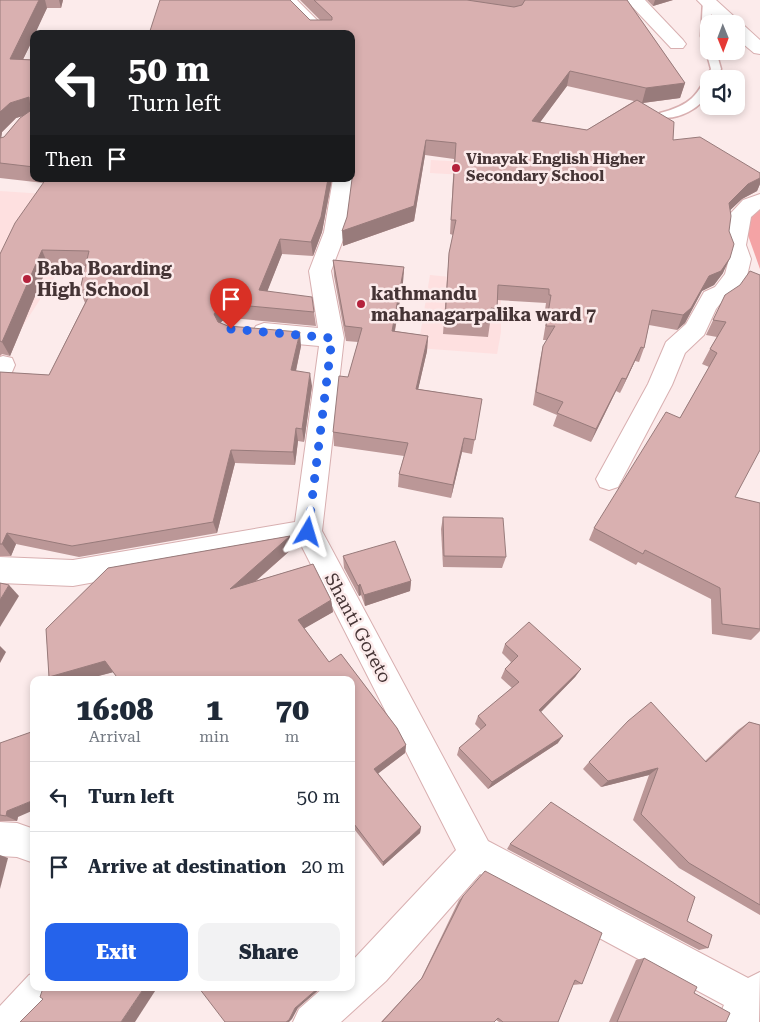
<!DOCTYPE html>
<html lang="en">
<head>
<meta charset="utf-8">
<style>
  body { margin:0; font-family:"Roboto Serif",serif; background:#f2f2f3; color:#1f2937; height:100vh; display:flex; flex-direction:column; font-size:19px; white-space:nowrap }
  * { box-sizing:border-box; margin:0 }
  p { font-size:16px; color:#747a83 }
  .icon { flex:none; width:28px; height:28px; fill:none; stroke:currentColor; stroke-width:2; stroke-linecap:round; stroke-linejoin:round }
  .map { position:relative; flex:1; overflow:hidden }
  .details { position:absolute; left:30px; top:676px; width:325px; height:315px; display:flex; flex-direction:column; background:#fff; border-radius:10px; box-shadow:0 2px 8px #0003 }
  .details>* { flex:none }
  .hud { position:absolute; left:30px; top:30px; width:325px; height:152px; border-radius:10px; box-shadow:0 2px 8px #0003; background:#202124; color:#fff; overflow:hidden }
  .needle { width:32px; rotate:179deg }
  .controls { position:absolute; left:700px; top:15px; display:grid; gap:10px }
  .controls a { display:grid; place-items:center; width:45px; height:45px; border-radius:10px; background:#fff; box-shadow:0 2px 8px #0003; font-size:25px }
  .pin { position:absolute; display:grid; place-items:center; width:42px; height:42px; color:#fff; margin:-51px -21px; border-radius:50% 50% 50% 0; rotate:-45deg; box-shadow:0 0 5px #0007 }
  .pin .icon { rotate:45deg }
  .me { position:absolute; width:55px; margin:-28px; rotate:7deg; stroke-linejoin:round; filter:drop-shadow(0 0 4px #0008) }
  .turn { display:flex; align-items:center; gap:18px; height:105px; padding:0 15px; font-size:22px }
  .turn .icon { width:65px; height:65px; stroke-width:2.5 }
  .turn b { display:block; font-size:35px; line-height:42px }
  .then { display:flex; align-items:center; height:48px; padding:0 15px; background:#0003; gap:10px; font-size:19px }
  .eta { display:flex; justify-content:space-evenly; align-items:center; height:85px; text-align:center }
  .eta b { font-size:30px; font-weight:800; line-height:35px }
  .primary-button { display:flex; gap:10px; margin-top:auto; padding:10px 15px }
  .primary-button a { flex:1; height:58px; border-radius:10px; background:#2563eb; color:#fff; font-size:20px; font-weight:800; line-height:58px; text-align:center }
  .primary-button a+a { background:#f2f2f3; color:#1f2937 }
  ul { padding:0; list-style:none }
  li { display:flex; align-items:center; gap:15px; height:70px; padding:0 15px; border-top:1px solid #e0e1e3 }
  li div { flex:1 }
  li b { display:block; font-size:19px }
  li em { font-style:normal }
  .map>svg:first-child { display:block }
  .built { fill:#fee0e0 }
  .green { fill:#f4a3a5 }
  .lines { fill:none; stroke-linecap:round; stroke-linejoin:round }
  .lane-casing { stroke:#d8afb0; stroke-width:3 }
  .street-casing { stroke:#d8afb0; stroke-width:2 }
  .highway-casing { stroke:#d8afb0; stroke-width:2 }
  .lane { fill:#fff; fill-rule:evenodd }
  .street { fill:#fff; fill-rule:evenodd }
  .highway { fill:#fff; fill-rule:evenodd }
  .wall { fill:#bb9797; fill-rule:evenodd }
  .shaded-wall { fill:#987b7b }
  .building { fill:#d9b0b0; stroke:#987b7b }
  .route { stroke:#2563eb; stroke-width:9; stroke-dasharray:0 16.2 }
  .poi-dot { fill:#b4223c; stroke:#fcebeb; stroke-width:2 }
  .labels { text-anchor:middle; stroke-width:5; stroke-linejoin:round; paint-order:stroke }
  .far-poi-label { font-size:15px; font-weight:bold; fill:#453435; stroke:#fcebeb; text-anchor:start }
  .poi-label { font-size:18px; font-weight:bold; fill:#453435; stroke:#fcebeb; text-anchor:start }
  .street-label { font-size:18px; fill:#453435; stroke:#fcebeb }
</style>
</head>
<body>
<div class="map">
<svg width="760" height="1022" viewBox="0 0 760 1022">
  <rect width="100%" height="100%" fill="#fcebeb"/>
  <g class="built">
    <polygon points="431,160 481,163 481,176 430,173"/>
    <polygon points="0,191 106,198 0,361"/>
    <polygon points="430,275 501,282 501,332 497,354 418,348"/>
  </g>
  <polygon class="green" points="760,204 760,269 739,210"/>
  <g class="lines">
    <defs>
      <g id="lane">
        <polygon points="703,0 712,1 709,48 704,45 701,36"/>
        <path d="M709 49V51H716L721 69 716 79H709C709 82 710 88 709 91 703 108 676 121 660 117V113C691 105 697 96 711 69L706 51Z"/>
      </g>
      <g id="street">
        <polygon points="278,0 297,0 331,34 312,34"/>
        <polygon points="626,0 645,0 683,40 686,44 683,48 671,48"/>
        <polygon points="351,176 353,179 346,232 331,271 344,338 322,531 488,841 748,978 760,972 759,1022 716,1022 724,1005 480,874 386,981 341,1022 293,1022 299,1009 323,988 351,988 351,962 456,850 301,545 73,586 0,583 0,557 73,560 295,522 319,346 264,341 256,338 252,332 256,326 264,323 318,328 309,271 324,232 333,179 351,179"/>
        <polygon points="760,194 760,209 751,217 746,245 751,259 747,276 731,299 720,304 716,309 704,335 685,353 672,385 618,487 609,490 600,487 596,479 648,384 666,342 686,324 704,292 715,287 725,274 729,259 724,245 730,214 743,200"/>
        <polygon points="3,356 12,358 15,365 9,379 0,382 0,357"/>
        <polygon points="0,822 17,823 34,829 34,863 17,857 0,856"/>
        <polygon points="34,973 34,988 60,988 55,1001 36,1022 0,1022 0,1006 29,975"/>
      </g>
      <polygon id="highway" points="697,0 716,0 760,40 760,54 754,53 736,38 736,24 721,24"/>
    </defs>
    <use href="#lane" class="lane-casing"/>
    <use href="#street" class="street-casing"/>
    <use href="#highway" class="highway-casing"/>
    <use href="#lane" class="lane"/>
    <use href="#street" class="street"/>
    <use href="#highway" class="highway"/>
  </g>
  <g class="wall">
    <path d="M0 0H63L61 8H47L34 34V37L23 59 34 60V179H332L322 232 313 256 282 254 267 291 314 312 316 326 231 318 222 321 221 323 228 326 301 346 296 371 312 386 304 442 298 441 295 465 235 463 217 533 79 557 16 544 11 556H0V372L49 375 85 303 80 290 85 266 48 265 10 356 2 354 0 356V254L44 183 0 178ZM22 116 4 137 1 138 2 132 16 118Z"/>
    <path d="M300 0H627L685 83 680 98 643 103 673 140 760 173V184L757 191 742 199 730 210 729 231 723 273 714 285 702 291 685 323 677 330 649 325 644 348 639 362 635 361 620 393 616 391 591 442 553 426 557 415 533 405 540 360 543 346 547 340H543L548 310H545L546 303 497 300V309L495 323H490L488 337 443 334 449 253 453 235 450 234 454 159 425 155 414 221 343 246 353 176 351 174V34L310 20H320ZM567 86 634 101 587 130 540 122Z"/>
    <polygon points="647,0 673,0 653,6"/>
    <polygon points="333,260 404,267 403,282 395,331 428,336 427,351 418,389 482,399 472,454 462,452 451,498 398,487 399,474 404,456 334,446 333,432 358,342 346,341 334,276"/>
    <polygon points="725,295 735,497 760,629 760,631 751,640 712,634 711,599 638,562 636,565 589,540 594,528 680,418 709,367 702,364 710,349 717,337 706,335"/>
    <polygon points="443,517 506,557 502,568 443,567 441,529"/>
    <polygon points="290,536 293,548 256,581 313,564 331,600 333,612 304,628 329,662 341,654 397,728 406,745 405,753 378,773 421,827 420,833 383,866 351,825 351,680 119,680 113,672 83,680 52,680 49,677 46,629 108,568"/>
    <polygon points="343,556 411,581 410,591 365,606 361,595 359,596 344,568"/>
    <polygon points="505,644 581,669 575,677 541,712 558,743 488,789 457,755 459,748 481,730 475,724 478,716 512,688 501,678 505,669 511,662 502,653"/>
    <polygon points="749,722 760,725 760,915 679,868 633,820 649,775 601,787 583,769 589,762 705,761 738,730"/>
    <polygon points="0,743 18,817 17,821 0,821"/>
    <polygon points="510,844 687,921 708,948 699,950 507,849"/>
    <polygon points="463,896 582,984 573,985 558,1022 499,1022 496,1020 494,1022 381,1022 421,979 459,900"/>
    <polygon points="644,958 694,993 726,1022 609,1022 636,960"/>
  </g>
  <g class="shaded-wall">
    <polygon points="39,0 45,0 47,8 35,34 34,34 34,37 16,74 10,59"/>
    <polygon points="59,0 63,0 61,8"/>
    <polygon points="655,0 673,0 653,6"/>
    <polygon points="570,71 567,86 530,136 532,121"/>
    <polygon points="685,83 680,98 642,103 646,88"/>
    <polygon points="29,97 34,113 16,118 2,132 0,146 0,112 10,103"/>
    <polygon points="426,140 425,155 414,221 343,246 342,231"/>
    <polygon points="760,178 760,184 757,191 742,199 722,218 729,203 748,184"/>
    <polygon points="328,179 332,179 322,232 313,256 311,242"/>
    <polygon points="280,239 282,254 262,305 259,290"/>
    <polygon points="42,250 48,265 10,356 2,342"/>
    <polygon points="730,258 723,273 714,285 702,291 685,323 677,330 683,315 709,276"/>
    <polygon points="404,267 403,282 392,346 392,331"/>
    <polygon points="228,304 231,318 222,321 217,328 214,314 219,307"/>
    <polygon points="300,332 301,346 293,384 291,370"/>
    <polygon points="428,336 427,351 415,403 416,389"/>
    <polygon points="641,347 635,361 620,393 626,379"/>
    <polygon points="310,373 312,386 304,442 302,429"/>
    <polygon points="622,378 616,391 591,442 596,429"/>
    <polygon points="296,428 298,441 295,465 293,452"/>
    <polygon points="464,438 462,452 451,498 453,485"/>
    <polygon points="231,450 235,463 217,533 213,522"/>
    <polygon points="7,533 16,544 11,556 2,544"/>
    <polygon points="290,536 293,548 234,600 230,589"/>
    <polygon points="411,581 410,591 365,606 364,595"/>
    <polygon points="360,584 361,595 359,596 358,586"/>
    <polygon points="9,585 19,596 0,627 0,600"/>
    <polygon points="331,600 333,612 300,631 298,620"/>
    <polygon points="0,646 6,652 0,663"/>
    <polygon points="105,661 114,672 83,680 52,680 49,677"/>
    <polygon points="581,669 575,677 535,718 539,710"/>
    <polygon points="563,736 558,743 488,789 492,782"/>
    <polygon points="406,745 405,753 375,776 374,769"/>
    <polygon points="658,768 649,775 601,787 608,781"/>
    <polygon points="34,800 34,810 18,817 17,821 6,816 7,811"/>
    <polygon points="421,827 420,833 383,866 383,862"/>
    <polygon points="0,855 8,858 0,889"/>
    <polygon points="144,988 157,988 135,1022 121,1022"/>
    <polygon points="318,988 321,988 298,1008 292,1019 289,1022 286,1022 295,1008"/>
  </g>
  <g class="building">
    <polygon points="0,0 39,0 10,59 34,60 34,167 0,163 0,138 4,137 20,118 30,111 29,97 10,103 0,112"/>
    <polygon points="160,0 290,0 310,20 332,20 332,17 314,0 467,0 514,7 522,5 525,0 627,0 685,83 646,88 570,71 532,121 587,130 637,100 674,122 673,140 700,137 760,173 760,178 748,184 729,203 731,216 729,231 734,244 730,258 721,271 709,276 691,308 683,315 652,310 644,348 641,347 626,379 622,378 596,429 557,413 563,402 536,392 543,346 555,326 546,326 551,295 549,295 549,289 498,285 497,309 491,308 490,323 445,320 449,253 456,220 451,220 456,143 426,140 414,206 342,231 347,217 354,164 351,160 351,34 149,34"/>
    <polygon points="46,179 328,179 321,217 311,242 280,239 259,290 312,297 314,312 228,304 219,307 214,314 218,322 228,326 300,332 291,370 310,373 302,429 296,428 293,452 231,450 213,522 72,546 7,533 2,544 0,544 0,372 49,375 92,290 80,290 89,251 42,250 2,342 0,341 0,254 15,223"/>
    <polygon points="333,260 404,267 392,331 428,336 416,389 482,399 475,440 464,438 453,485 399,474 408,443 333,432 339,376 348,377 362,328 345,326"/>
    <polygon points="750,271 760,275 760,450 735,497 760,503 760,629 722,624 720,588 645,550 643,554 594,528 666,412 680,418 717,353 710,349 726,322 713,320 725,295 740,285"/>
    <polygon points="443,517 503,518 506,557 444,556"/>
    <polygon points="290,536 230,589 313,564 331,600 298,620 329,662 341,654 397,728 406,745 374,769 421,827 383,862 351,820 351,680 129,680 129,679 119,680 105,661 49,677 46,629 108,568"/>
    <polygon points="395,541 411,581 364,595 360,584 358,586 343,556"/>
    <polygon points="0,583 9,585 0,600"/>
    <polygon points="529,622 581,669 539,710 563,736 492,782 459,748 486,725 478,716 519,682 505,669 518,656 505,644"/>
    <polygon points="651,702 706,762 749,722 760,725 760,905 689,863 641,814 658,768 608,781 589,762 628,721"/>
    <polygon points="34,731 34,800 7,811 6,816 0,815 0,743"/>
    <polygon points="551,802 695,897 687,921 712,935 708,948 510,844"/>
    <polygon points="485,871 602,933 582,984 575,980 558,1022 503,1022 498,1018 494,1022 382,1022 422,978 463,896"/>
    <polygon points="644,958 697,987 694,993 730,1013 726,1022 617,1022"/>
    <polygon points="43,988 144,988 121,1022 20,1022 43,999 40,997"/>
    <polygon points="199,988 318,988 295,1008 289,1020 286,1022 225,1022"/>
  </g>
  <g class="lines">
    <polyline class="route" points="231,329 332,338 308,532"/>
  </g>
  <g class="poi-dot">
    <circle cx="456" cy="168" r="5"/>
    <circle cx="27" cy="279" r="5"/>
    <circle cx="361" cy="304" r="5"/>
  </g>
  <g class="labels">
    <g class="far-poi-label">
      <text x="466" y="164">Vinayak English Higher<tspan x="466" dy="17">Secondary School</tspan></text>
    </g>
    <g class="poi-label">
      <text x="37" y="275">Baba Boarding<tspan x="37" dy="21">High School</tspan></text>
      <text x="371" y="300">kathmandu<tspan x="371" dy="21">mahanagarpalika ward 7</tspan></text>
    </g>
    <g class="street-label">
      <text transform="translate(358 628) rotate(62)" y="6">Shanti Goreto</text>
    </g>
  </g>
</svg>
<div class="controls">
<a><svg class="needle" viewBox="-14 -14 28 28"><path d="M0-13l5 13h-10z" fill="#e53935"/><path d="M0 13l5-13h-10z" fill="#747a83"/></svg></a>
<a><svg class="icon" aria-label="sound" viewBox="0 0 24 24"><path d="M4 9h4l5-4v14l-5-4H4zM17 9q2 3 0 6"/></svg></a>
</div>
<div class="pin" style="left:231px;top:329px;background:#d93025"><svg class="icon" aria-label="arrive" viewBox="0 0 24 24"><path d="M6 21V4h12l-3 4 3 4H6"/></svg></div>
<svg class="me" style="left:308px;top:532px" viewBox="-20 -20 40 40"><path d="M0-17L14 15 0 8-14 15z" fill="#2563eb" stroke="#fff" stroke-width="4"/></svg>
<div class="hud">
<div class="turn"><svg class="icon" aria-label="left" viewBox="0 0 24 24"><path d="M17 20v-9H6M10 6l-5 5 5 5"/></svg><div><b>50 m</b>Turn left</div></div>
<div class="then">Then<svg class="icon" aria-label="arrive" viewBox="0 0 24 24"><path d="M6 21V4h12l-3 4 3 4H6"/></svg></div>
</div>
<section class="details">
<div class="eta">
<div><b>16:08</b><p>Arrival</p></div>
<div><b>1</b><p>min</p></div>
<div><b>70</b><p>m</p></div>
</div>
<ul>
<li><svg class="icon" aria-label="left" viewBox="0 0 24 24"><path d="M17 20v-9H6M10 6l-5 5 5 5"/></svg><div><b>Turn left</b></div><em>50 m</em></li>
<li><svg class="icon" aria-label="arrive" viewBox="0 0 24 24"><path d="M6 21V4h12l-3 4 3 4H6"/></svg><div><b>Arrive at destination</b></div><em>20 m</em></li>
</ul>
<div class="primary-button"><a>Exit</a><a>Share</a></div>
</section>
</div>
</body>
</html>
